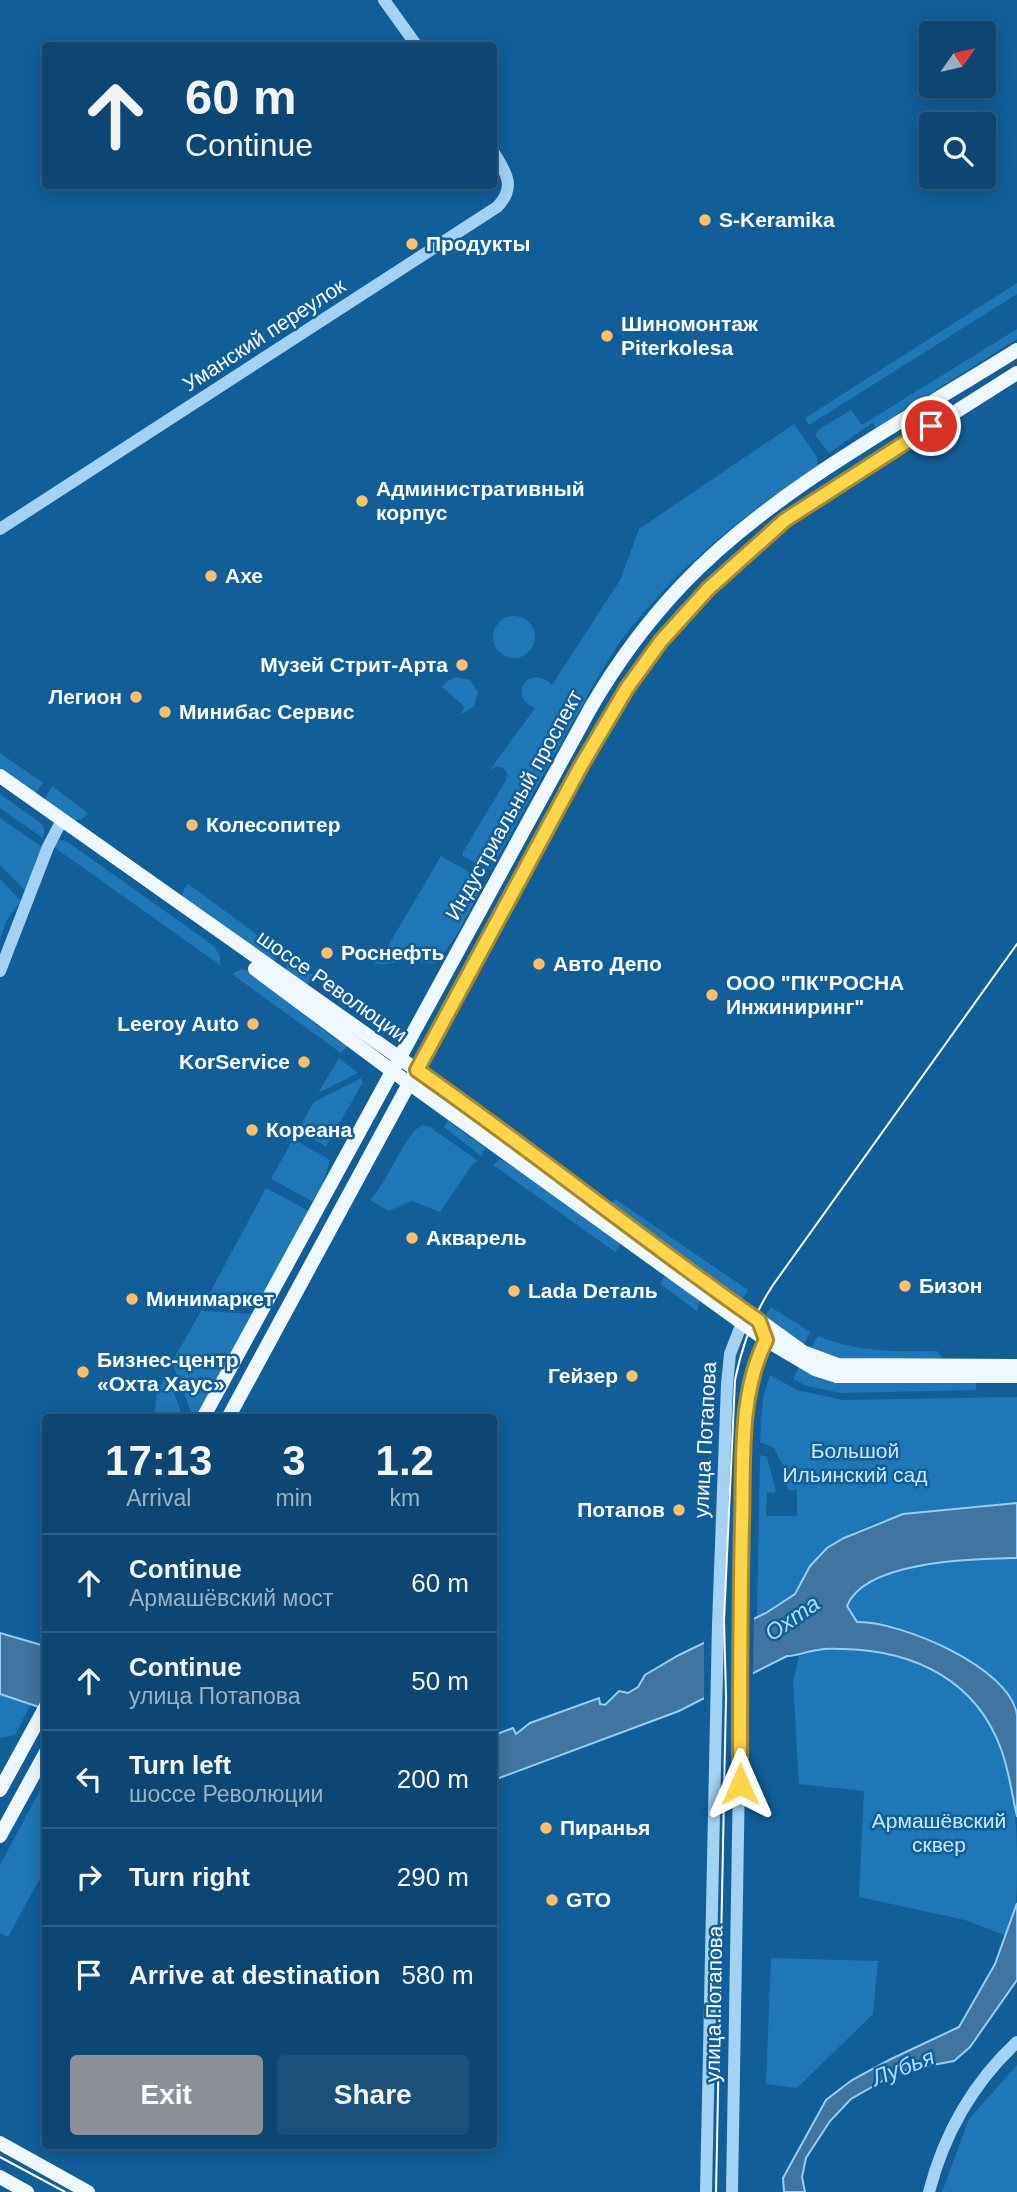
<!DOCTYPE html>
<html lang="en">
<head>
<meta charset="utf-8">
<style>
  body { margin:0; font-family:Arial,sans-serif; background:#1b507b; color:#f1f3f6; height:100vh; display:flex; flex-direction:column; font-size:26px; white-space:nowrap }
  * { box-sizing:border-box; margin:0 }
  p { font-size:23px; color:#9ab1c4 }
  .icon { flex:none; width:38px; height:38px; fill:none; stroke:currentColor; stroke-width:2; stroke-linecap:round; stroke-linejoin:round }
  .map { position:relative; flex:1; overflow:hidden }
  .panel { position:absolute; left:42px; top:1414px; width:455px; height:735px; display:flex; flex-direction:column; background:#0d4673; border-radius:7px; box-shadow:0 4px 18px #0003,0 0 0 2px #2d5e85 }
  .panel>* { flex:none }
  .guide { position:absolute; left:42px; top:42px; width:455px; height:147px; border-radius:7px; box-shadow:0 4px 18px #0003,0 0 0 2px #2d5e85; background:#0d4673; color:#f1f3f6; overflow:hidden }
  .needle { width:46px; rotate:56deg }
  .controls { position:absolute; left:919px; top:21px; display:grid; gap:14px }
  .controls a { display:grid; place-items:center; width:77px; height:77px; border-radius:7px; background:#0d4673; box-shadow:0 4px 18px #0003,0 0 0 2px #2d5e85; font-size:35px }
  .pin { position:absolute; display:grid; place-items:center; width:60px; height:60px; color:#fff; margin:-30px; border:4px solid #fff; border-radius:50%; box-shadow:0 2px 7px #0007 }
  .me { position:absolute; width:77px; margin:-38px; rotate:0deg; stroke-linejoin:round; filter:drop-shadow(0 0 5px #0008) }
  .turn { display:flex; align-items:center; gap:24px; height:147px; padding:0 28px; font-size:32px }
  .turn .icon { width:91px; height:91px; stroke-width:2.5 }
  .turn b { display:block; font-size:49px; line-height:60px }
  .eta { display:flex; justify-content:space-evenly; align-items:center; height:119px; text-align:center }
  .eta b { font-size:42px; font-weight:700; line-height:49px }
  .primary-button { display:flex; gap:14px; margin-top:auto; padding:14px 28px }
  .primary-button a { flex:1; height:80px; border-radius:7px; background:#8c9099; color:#fff; font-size:28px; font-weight:700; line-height:80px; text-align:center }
  .primary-button a+a { background:#1b507b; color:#f1f3f6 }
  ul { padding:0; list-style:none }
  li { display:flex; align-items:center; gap:21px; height:98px; padding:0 28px; border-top:2px solid #2d5e85 }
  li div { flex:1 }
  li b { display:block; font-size:26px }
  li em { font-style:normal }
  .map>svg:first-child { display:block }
  .green { fill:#1f77b7 }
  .water { fill:#3f75a0; stroke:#95cff7; stroke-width:2 }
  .pier { fill:#115e99 }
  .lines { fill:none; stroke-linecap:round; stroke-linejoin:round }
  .minor { stroke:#a3d2f4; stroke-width:12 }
  .major { stroke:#f0f8ff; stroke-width:14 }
  .tram { stroke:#fff; stroke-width:2 }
  .route-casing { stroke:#a68a30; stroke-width:18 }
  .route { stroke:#ffd54a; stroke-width:12 }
  .poi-dot { fill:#ffbf66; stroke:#115e99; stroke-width:2.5 }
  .labels { text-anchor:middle; stroke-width:5; stroke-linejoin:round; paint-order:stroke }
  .poi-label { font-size:21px; font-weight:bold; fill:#fff; stroke:#115e99; text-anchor:start }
  .street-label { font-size:21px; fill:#fff; stroke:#115e99 }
  .park-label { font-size:21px; fill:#cbe8fe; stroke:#115e99 }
  .water-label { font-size:23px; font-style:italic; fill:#afdbfb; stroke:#115e99 }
</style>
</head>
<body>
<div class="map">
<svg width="1017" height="2192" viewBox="0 0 1017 2192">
  <rect width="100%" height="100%" fill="#115e99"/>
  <g class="green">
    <polygon points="1017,283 1017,294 809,425 805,418"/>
    <polygon points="1017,329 1017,339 876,428 872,423 829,453 815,435 818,430 851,410 862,425"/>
    <path d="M794 424 817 457 818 465C747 512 683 563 630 629 607 658 590 692 571 725 544 773 518 821 491 869H485L463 856V852L506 780 507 773 503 768 496 766 489 771 535 708C507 697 528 662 552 685L620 580 639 529Z"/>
    <circle cx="514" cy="637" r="21"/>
    <polygon points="456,677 470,680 478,692 474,706 464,713 461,713 465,707 442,687 447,681"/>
    <polygon points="0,753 43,783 35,794 0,769"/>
    <polygon points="52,786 88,813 81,820 72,821 44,801"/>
    <polygon points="0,794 41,823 44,828 43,838 0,808"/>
    <polygon points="0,818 42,847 26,891 0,865"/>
    <polygon points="60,840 69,843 214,946 220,956 220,965 51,845"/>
    <path d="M441 856 479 878 483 885 457 935 436 963C428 965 422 961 413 961 380 961 384 973 353 951V944L372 958H381Z"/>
    <polygon points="0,879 21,901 6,921 0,940"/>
    <polygon points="188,884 281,952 274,962 182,899 183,891"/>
    <polygon points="289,959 317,978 316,981 306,984 288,975 286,968"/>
    <path d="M241 969C262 970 295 1007 311 1020 322 1030 335 1038 347 1046L341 1053 232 974Z"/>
    <polygon points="339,1058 358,1073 318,1093"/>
    <polygon points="361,1078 363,1082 326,1147 298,1130 314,1102"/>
    <polygon points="448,1121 485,1148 481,1156 444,1127"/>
    <path d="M423 1125 430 1127 478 1161 472 1165 440 1212 412 1201 389 1211 370 1200C387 1184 406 1130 423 1125Z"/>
    <polygon points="293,1139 330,1160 321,1189 315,1201 312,1201 271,1179"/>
    <polygon points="500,1159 544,1185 612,1235 620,1245 615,1252 493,1165"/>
    <polygon points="266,1188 307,1210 308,1213 265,1291 246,1302 206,1300"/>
    <polygon points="615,1199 748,1290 741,1301 616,1210 611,1204"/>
    <polygon points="664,1277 679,1283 700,1300 697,1311 660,1284"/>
    <polygon points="771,1307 810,1332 804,1344 765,1317"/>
    <polygon points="201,1311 252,1314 196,1417 193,1417 172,1362"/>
    <path d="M818 1336C857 1352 894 1352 937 1351L944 1361 839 1359 811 1348Z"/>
    <polygon points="799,1367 813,1375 839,1382 976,1382 976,1390 841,1393 807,1386 793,1379"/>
    <polygon points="167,1375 183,1417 154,1417 157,1392"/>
    <path d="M770 1375 797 1390 843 1400 1017 1397V1503C957 1509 880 1508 830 1547 814 1558 809 1581 794 1594 784 1604 769 1610 757 1617L760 1455 767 1457 776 1492 767 1493 766 1516H797V1490H788L784 1467 774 1448 760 1442 763 1397Z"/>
    <path d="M1017 1558V1712C990 1663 913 1621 857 1622L847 1606C865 1560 975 1559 1017 1558Z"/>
    <path d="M848 1649C879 1654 908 1655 936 1671 1002 1708 1017 1787 1017 1857 1017 1872 1017 1890 1016 1905 1014 1915 1009 1925 1005 1935L965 1920 859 1897 864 1791 799 1784 793 1682 799 1656 818 1650Z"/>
    <polygon points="0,1694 31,1704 15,1735 0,1738"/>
    <polygon points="45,1781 45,1869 8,1937 0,1933 0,1865"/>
    <polygon points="771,1958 878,1961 873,2014 797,2088 766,2084"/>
    <polygon points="1017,2065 1017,2192 942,2192 969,2119"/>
  </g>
  <g class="water">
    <path d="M1017 1503V1558C975 1559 865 1560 847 1606L857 1622C900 1621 1010 1667 1017 1715 1017 1725 1017 1736 1017 1747 1017 1770 1017 1794 1017 1817 1012 1795 1009 1770 1001 1749 976 1680 914 1651 845 1649 837 1649 826 1648 818 1650 807 1651 799 1656 787 1656L679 1711 494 1780V1735L513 1728 516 1734 530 1723 599 1698 600 1704 605 1705 619 1691 628 1693 638 1687 645 1675 679 1655 766 1613 795 1594 810 1566 827 1548 844 1538 903 1514Z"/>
    <polygon points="0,1633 45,1646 45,1709 0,1694"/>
    <polygon points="1017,1903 1017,1980 970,2047 954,2061 900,2071 851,2099 830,2121 806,2158 802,2177 805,2192 784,2192 783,2178 826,2100 852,2080 891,2059 959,2027 995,1964"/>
  </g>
  <polygon class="pier" points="754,1614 753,1677 704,1702 704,1638"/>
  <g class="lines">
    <g class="minor">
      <polyline points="384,0 417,46"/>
      <path d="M0 529 497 207C516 188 507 173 494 153"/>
      <polyline points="0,971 48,847 62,820"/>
      <polyline points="706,2192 718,1624 727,1384 730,1354 742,1323"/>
      <path d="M732 2192 745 1422C748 1392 753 1367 766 1340"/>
      <path d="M929 2192C944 2134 973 2083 1017 2042"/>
    </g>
    <g class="major">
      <polyline points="0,776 452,1095 557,1171 612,1214 803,1352 838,1365 1017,1366"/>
      <polyline points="255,969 392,1071 766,1340 815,1369 837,1376 1017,1376"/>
      <path d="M203 1418 590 709C616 664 646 623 682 585 772 490 906 420 1017 350"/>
      <polyline points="228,1418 582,764 627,688 661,641 708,589 734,564 785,520 1017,373"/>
      <polyline points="0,1790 46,1706"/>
      <polyline points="0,1836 46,1752"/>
      <polyline points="0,2143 88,2192"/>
      <polyline points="0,2177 27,2192"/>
    </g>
    <g class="tram">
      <polyline points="0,2157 65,2192"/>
      <path d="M716 2192 726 1697 724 1621 735 1380C742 1345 753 1315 773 1285L1017 944"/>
    </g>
  </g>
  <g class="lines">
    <defs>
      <path id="route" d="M740 1784C740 1697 740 1610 742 1523 744 1461 738 1397 766 1340L759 1321C643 1240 533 1151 417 1070L582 764 627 688 661 641 708 589 785 520 931 426"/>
    </defs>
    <use href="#route" class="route-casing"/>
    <use href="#route" class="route"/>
  </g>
  <g class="poi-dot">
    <circle cx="705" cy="220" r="7"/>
    <circle cx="412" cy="244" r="7"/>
    <circle cx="607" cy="336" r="7"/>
    <circle cx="362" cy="501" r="7"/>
    <circle cx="211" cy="576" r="7"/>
    <circle cx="462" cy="665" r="7"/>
    <circle cx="136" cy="697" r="7"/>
    <circle cx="165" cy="712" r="7"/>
    <circle cx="192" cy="825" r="7"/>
    <circle cx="327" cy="953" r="7"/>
    <circle cx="539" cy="964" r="7"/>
    <circle cx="712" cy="995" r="7"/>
    <circle cx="253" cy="1024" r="7"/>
    <circle cx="304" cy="1062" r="7"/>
    <circle cx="252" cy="1130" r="7"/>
    <circle cx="412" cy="1238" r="7"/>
    <circle cx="905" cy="1286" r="7"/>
    <circle cx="514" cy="1291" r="7"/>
    <circle cx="132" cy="1299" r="7"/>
    <circle cx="83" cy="1372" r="7"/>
    <circle cx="632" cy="1376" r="7"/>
    <circle cx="679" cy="1510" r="7"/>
    <circle cx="546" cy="1828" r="7"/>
    <circle cx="552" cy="1900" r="7"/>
  </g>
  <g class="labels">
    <g class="poi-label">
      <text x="719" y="227">S-Keramika</text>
      <text x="426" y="251">Продукты</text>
      <text x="621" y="331">Шиномонтаж<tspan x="621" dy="24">Piterkolesa</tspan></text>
      <text x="376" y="496">Административный<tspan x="376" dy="24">корпус</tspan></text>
      <text x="225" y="583">Ахе</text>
      <text x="448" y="672" text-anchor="end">Музей Стрит-Арта</text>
      <text x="122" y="704" text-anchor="end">Легион</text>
      <text x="179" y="719">Минибас Сервис</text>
      <text x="206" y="832">Колесопитер</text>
      <text x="341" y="960">Роснефть</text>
      <text x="553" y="971">Авто Депо</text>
      <text x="726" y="990">ООО "ПК"РОСНА<tspan x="726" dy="24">Инжиниринг"</tspan></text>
      <text x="239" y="1031" text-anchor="end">Leeroy Auto</text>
      <text x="290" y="1069" text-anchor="end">KorService</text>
      <text x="266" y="1137">Кореана</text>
      <text x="426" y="1245">Акварель</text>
      <text x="919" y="1293">Бизон</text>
      <text x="528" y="1298">Lada Dеталь</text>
      <text x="146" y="1306">Минимаркет</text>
      <text x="97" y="1367">Бизнес-центр<tspan x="97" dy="24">«Охта Хаус»</tspan></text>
      <text x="618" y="1383" text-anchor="end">Гейзер</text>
      <text x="665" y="1517" text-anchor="end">Потапов</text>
      <text x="560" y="1835">Пиранья</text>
      <text x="566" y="1907">GTO</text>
    </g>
    <g class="street-label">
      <text transform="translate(264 335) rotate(-33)" y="7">Уманский переулок</text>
      <text transform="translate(514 805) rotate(-61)" y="7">Индустриальный проспект</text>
      <text transform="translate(332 986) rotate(35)" y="7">шоссе Революции</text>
      <text transform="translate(705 1440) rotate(-87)" y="7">улица Потапова</text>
      <text transform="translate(714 2004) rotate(-89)" y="7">улица Потапова</text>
    </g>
    <g class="park-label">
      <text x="855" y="1458">Большой<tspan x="855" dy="24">Ильинский сад</tspan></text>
      <text x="939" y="1828">Армашёвский<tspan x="939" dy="24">сквер</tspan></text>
    </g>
    <g class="water-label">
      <text transform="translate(792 1618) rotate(-35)" y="8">Охта</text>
      <text transform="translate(903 2067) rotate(-21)" y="8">Лубья</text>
    </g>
  </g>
</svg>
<div class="controls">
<a><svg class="needle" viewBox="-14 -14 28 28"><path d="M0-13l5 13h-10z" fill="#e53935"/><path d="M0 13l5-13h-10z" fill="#9ab1c4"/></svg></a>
<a><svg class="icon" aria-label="search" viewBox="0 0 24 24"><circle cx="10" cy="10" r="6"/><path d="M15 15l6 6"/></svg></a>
</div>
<div class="pin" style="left:931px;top:426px;background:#d93025"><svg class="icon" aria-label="arrive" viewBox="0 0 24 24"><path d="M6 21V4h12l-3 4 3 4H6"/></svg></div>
<svg class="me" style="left:740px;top:1784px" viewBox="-20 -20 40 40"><path d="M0-17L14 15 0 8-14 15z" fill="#ffd54a" stroke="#fff" stroke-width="4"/></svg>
<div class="guide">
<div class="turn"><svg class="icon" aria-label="ahead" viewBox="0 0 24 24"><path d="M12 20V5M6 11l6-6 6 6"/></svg><div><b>60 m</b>Continue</div></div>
</div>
<section class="panel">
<div class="eta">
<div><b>17:13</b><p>Arrival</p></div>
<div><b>3</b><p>min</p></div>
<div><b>1.2</b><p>km</p></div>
</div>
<ul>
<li><svg class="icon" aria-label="ahead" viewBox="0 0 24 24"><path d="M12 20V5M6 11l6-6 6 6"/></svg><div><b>Continue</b><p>Армашёвский мост</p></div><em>60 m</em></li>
<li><svg class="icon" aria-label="ahead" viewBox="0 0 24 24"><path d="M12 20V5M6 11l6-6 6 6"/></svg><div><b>Continue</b><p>улица Потапова</p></div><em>50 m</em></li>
<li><svg class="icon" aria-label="left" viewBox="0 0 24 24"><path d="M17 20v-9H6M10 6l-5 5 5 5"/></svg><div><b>Turn left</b><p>шоссе Революции</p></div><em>200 m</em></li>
<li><svg class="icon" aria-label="right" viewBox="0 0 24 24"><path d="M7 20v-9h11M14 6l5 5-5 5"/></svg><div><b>Turn right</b></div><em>290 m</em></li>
<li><svg class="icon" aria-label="arrive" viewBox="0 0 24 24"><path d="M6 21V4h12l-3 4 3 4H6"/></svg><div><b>Arrive at destination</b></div><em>580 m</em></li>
</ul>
<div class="primary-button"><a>Exit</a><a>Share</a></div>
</section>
</div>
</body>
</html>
